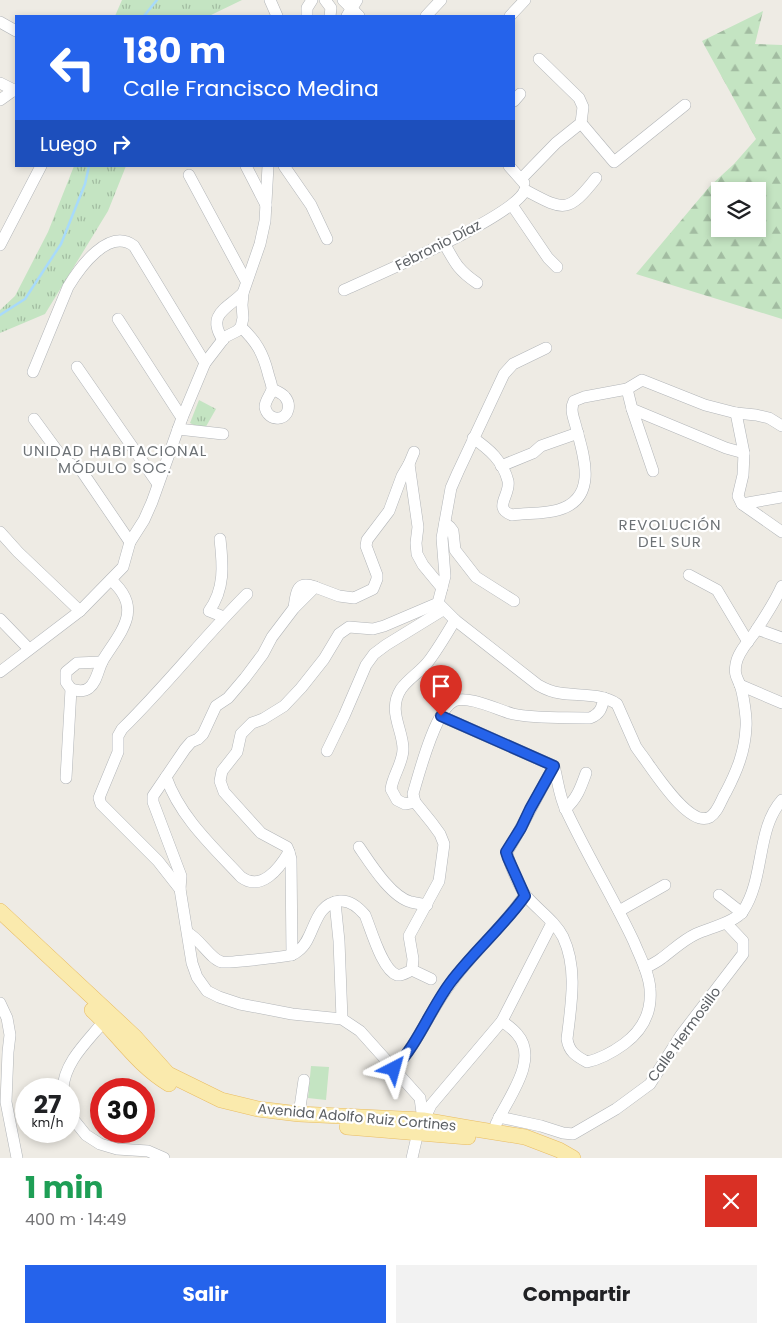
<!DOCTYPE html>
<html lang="es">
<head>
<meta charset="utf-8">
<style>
  body { margin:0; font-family:Poppins,sans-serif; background:#f2f2f2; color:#202124; height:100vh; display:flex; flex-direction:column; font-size:19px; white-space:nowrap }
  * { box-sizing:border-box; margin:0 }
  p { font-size:16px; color:#757577 }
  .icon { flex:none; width:28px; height:28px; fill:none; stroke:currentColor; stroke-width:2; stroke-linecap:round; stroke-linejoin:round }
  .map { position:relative; height:1158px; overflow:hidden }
  .drawer { display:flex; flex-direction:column; background:#fff; flex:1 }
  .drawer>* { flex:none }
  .hud { position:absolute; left:15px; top:15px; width:500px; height:152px; border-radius:0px; box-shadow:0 2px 8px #0003; background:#2563eb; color:#fff; overflow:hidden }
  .tools { position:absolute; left:711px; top:182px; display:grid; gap:10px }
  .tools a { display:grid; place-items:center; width:55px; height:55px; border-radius:0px; background:#fff; box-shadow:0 2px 8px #0003; font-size:25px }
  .speed { position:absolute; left:15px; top:1078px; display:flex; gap:10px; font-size:25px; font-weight:700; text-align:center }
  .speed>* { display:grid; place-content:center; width:65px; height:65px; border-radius:50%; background:#fff; box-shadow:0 2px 8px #0003; line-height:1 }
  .speed small { font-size:12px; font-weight:400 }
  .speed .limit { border:8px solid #d22; background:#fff; color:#111 }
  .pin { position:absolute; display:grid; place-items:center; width:42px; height:42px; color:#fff; margin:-51px -21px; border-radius:50% 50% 50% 0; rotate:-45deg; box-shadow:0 0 5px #0007 }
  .pin .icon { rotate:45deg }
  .me { position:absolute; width:55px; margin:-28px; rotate:39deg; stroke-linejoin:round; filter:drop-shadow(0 0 4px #0008) }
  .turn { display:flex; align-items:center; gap:18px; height:105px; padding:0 25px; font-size:22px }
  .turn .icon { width:65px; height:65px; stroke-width:2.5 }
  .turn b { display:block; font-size:35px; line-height:42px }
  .then { display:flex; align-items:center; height:48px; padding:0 25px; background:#0003; gap:10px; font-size:19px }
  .round { display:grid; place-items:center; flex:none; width:52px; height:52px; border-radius:0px; background:#f2f2f2 }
  .head { display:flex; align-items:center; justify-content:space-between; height:85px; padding:0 25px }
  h1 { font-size:30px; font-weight:700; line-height:38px; color:#1e9e55 }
  .primary-button { display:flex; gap:10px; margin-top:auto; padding:10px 25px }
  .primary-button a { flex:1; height:58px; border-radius:0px; background:#2563eb; color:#fff; font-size:20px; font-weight:700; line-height:58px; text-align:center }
  .primary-button a+a { background:#f2f2f2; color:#202124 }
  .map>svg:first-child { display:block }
  .forest { fill:url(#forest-firs); fill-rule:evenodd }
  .park { fill:url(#park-tufts) }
  .pitch { fill:#c4e4c2 }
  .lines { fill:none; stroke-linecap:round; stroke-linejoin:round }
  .stream { stroke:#a8dafa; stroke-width:2.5 }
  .minor-casing { stroke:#b2b5b8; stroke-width:12 }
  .major-casing { stroke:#e9bc62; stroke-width:16 }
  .minor { stroke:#fff; stroke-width:11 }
  .major { stroke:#faeaad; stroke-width:15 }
  .route-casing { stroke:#184099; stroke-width:12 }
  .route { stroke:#2563eb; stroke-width:9 }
  .labels { text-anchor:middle; stroke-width:4.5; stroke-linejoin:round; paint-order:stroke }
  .street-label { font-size:14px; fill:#5c6064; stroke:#fff }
  .neighbourhood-label { font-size:15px; letter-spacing:1px; fill:#6d7276; stroke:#fff }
</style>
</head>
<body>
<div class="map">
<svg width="782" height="1158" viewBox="0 0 782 1158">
  <defs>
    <pattern id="forest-firs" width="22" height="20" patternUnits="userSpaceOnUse" patternTransform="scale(1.25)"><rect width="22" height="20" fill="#c4e4c2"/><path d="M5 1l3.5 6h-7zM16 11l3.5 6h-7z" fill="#a2bca1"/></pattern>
    <pattern id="park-tufts" width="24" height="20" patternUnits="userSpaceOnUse" patternTransform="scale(1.25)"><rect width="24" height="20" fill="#c4e4c2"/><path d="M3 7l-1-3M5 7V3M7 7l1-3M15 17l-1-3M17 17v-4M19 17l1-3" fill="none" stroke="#a2bca1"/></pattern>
  </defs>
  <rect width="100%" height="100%" fill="#eeebe4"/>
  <path class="forest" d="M763 11 755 44 782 45V319L636 274 710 186 734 164 756 139 702 41ZM720 191H758V229H720Z"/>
  <g class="park">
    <polygon points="122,0 242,0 209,16 115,16"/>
    <polygon points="74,166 126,166 108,211 45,314 0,333 0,310 15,296 48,232"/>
    <polygon points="199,400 216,409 204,430 190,423"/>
  </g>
  <polygon class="pitch" points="311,1066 329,1067 326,1100 308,1098"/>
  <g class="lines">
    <g class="stream">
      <polyline points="144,16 157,0"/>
      <polyline points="0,315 25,299 61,244 85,184 89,166"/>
    </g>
    <defs>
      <g id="minor">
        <polyline points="270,0 277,16"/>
        <polyline points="325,0 331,8 330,16"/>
        <polyline points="343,0 359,16"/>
        <polyline points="307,16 307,8 312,0"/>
        <polyline points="347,16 357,0"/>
        <polyline points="426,16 441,0"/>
        <polyline points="510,16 525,0"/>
        <polyline points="0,22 16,31"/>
        <polyline points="0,83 16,91"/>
        <polyline points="0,100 14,90"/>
        <polyline points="514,101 520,94"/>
        <polyline points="581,123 614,162 685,105"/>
        <polyline points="246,166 266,205"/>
        <polyline points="284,166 311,205 327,239"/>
        <polyline points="509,166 524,183"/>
        <polyline points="189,175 246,281"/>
        <polyline points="521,179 556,143 581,123 583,107 579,98 539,59"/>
        <path d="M525 190C563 210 567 215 596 178"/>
        <polyline points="512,205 548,258 557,267"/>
        <path d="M444 243C455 263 458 270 477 283"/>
        <polyline points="0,245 41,166"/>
        <path d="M344 290C375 276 515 216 525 190"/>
        <polyline points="118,319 182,418"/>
        <path d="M241 327C256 341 263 353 268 373 269 378 272 384 272 389 271 395 265 400 265 407 266 414 272 419 279 418 289 417 291 404 285 397 282 393 276 391 272 389"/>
        <path d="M223 340C206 314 227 309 243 293"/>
        <polyline points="77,367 158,484"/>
        <path d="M33 372 68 287C80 267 109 227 134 246L205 363"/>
        <polyline points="627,389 632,409 653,471"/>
        <polyline points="632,409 726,448 744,453"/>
        <polyline points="736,413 744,453 743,475 738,496 742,504 782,532"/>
        <polyline points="34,419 64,460 81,470 130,542"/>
        <polyline points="178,429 223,434"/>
        <path d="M473 438C489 449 503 461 508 481 511 495 492 508 512 515 527 513 544 514 558 510 597 499 585 459 577 431 575 420 569 411 574 401L584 397 627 389 642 380 705 405 736 413 756 415 769 418 782 426"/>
        <polyline points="409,464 418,527 416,543 417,554 423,565 442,588"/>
        <polyline points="501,466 533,453 541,446 578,433"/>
        <polyline points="742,504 782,497"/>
        <polyline points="445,523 450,527 453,531 455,550 476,577 514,601"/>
        <polyline points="0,532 18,552 80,611"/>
        <path d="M220 539C223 565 225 589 209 611L224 617"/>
        <polyline points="689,575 717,590 748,642"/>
        <path d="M247 594C204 637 166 686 122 729L118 736V752L101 793 99 798 101 804 158 861 180 889 192 963 197 977 207 991 219 997 240 1004 292 1014 342 1019 360 1031 420 1098 423 1120"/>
        <path d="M438 603 455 620 538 685C545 689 551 692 560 693 578 696 601 693 617 704L636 747 641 754C652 768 689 829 710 817 718 812 721 800 726 792 737 771 745 751 746 727 747 719 743 692 740 685 737 677 734 675 736 664 738 652 749 641 755 632 765 617 775 602 782 586"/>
        <polyline points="438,603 445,576 442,538 451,488 458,472 504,374 513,364 546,348"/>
        <path d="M294 608C296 593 296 580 315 587"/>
        <polyline points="0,619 29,649"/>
        <polyline points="757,629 782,638"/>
        <polyline points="0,672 80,611 123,567 130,542 144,520 152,502 182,418 205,363 225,337 237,331 241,327 243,318 242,305 243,293 260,244 265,221 268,166"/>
        <polyline points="740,685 782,703"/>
        <path d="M71 689C77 691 84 692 89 688 97 682 98 669 103 660 121 631 144 609 111 580"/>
        <path d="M441 716 554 766C558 781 559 796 566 810 587 855 613 897 634 942 640 957 649 973 650 989 652 1012 643 1030 624 1044 613 1052 600 1059 587 1062 576 1056 569 1052 567 1039 571 1005 578 969 563 937 555 921 538 910 527 897 519 888 509 863 507 852 524 824 538 794 554 766"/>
        <polyline points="327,751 344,716 366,665 374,654 386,645 443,610"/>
        <path d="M166 777C180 817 213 847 241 877 261 892 279 869 289 852L287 847 261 833 224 792 220 781 222 771 237 752 241 734 252 723 263 719 284 706 301 688 324 659 339 634 349 627 373 629 384 626 438 603"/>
        <polyline points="66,778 71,689 66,682 66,672 77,663 102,662"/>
        <path d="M415 802 405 804 397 800 391 789C393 775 403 763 403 749 403 729 387 711 401 689 408 679 420 672 428 662 438 649 446 635 455 620"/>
        <path d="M565 809C577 799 581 787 586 773"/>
        <path d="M359 847C370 863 391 897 411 902 416 903 421 904 427 905"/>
        <polyline points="289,852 291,859 292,955"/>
        <polyline points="180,889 181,876 153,802 153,796 185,749 191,742 198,739 203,734 216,706 228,698 245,678 263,654 272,637 294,608 315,587 339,596 354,598 373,589 377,579 377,575 366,546 367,540 389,511 402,476 409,464 414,452"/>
        <polyline points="719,895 742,913"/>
        <polyline points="335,902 339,941 342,1019"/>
        <polyline points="619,911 665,885"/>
        <path d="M188 933C200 939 211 960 222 962 230 963 282 957 291 955 294 954 296 953 298 951 316 938 312 904 340 901 350 900 359 908 365 915 371 929 382 970 397 975 402 976 407 972 412 970"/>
        <path d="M645 968C651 965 657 962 662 958 673 950 683 940 696 934 709 928 736 922 743 911 765 878 756 829 782 800"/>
        <path d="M412 970 413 959 409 936 439 881 444 844 440 834 432 823 415 802 413 794C419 774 435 710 454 701 469 695 498 710 513 714 535 719 567 717 590 718 600 714 602 708 604 698"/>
        <polyline points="412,970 431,979"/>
        <polyline points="0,1003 7,1018 10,1035 8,1052 6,1102 17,1158"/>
        <path d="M394 1069C418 1044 430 1010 451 983 473 952 503 927 525 895"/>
        <path d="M63 1089C64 1062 88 1041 104 1021"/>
        <polyline points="69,1114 86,1135 100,1144 117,1149 148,1151 164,1158"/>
        <polyline points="299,1114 304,1080"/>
        <polyline points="499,1117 541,1126 563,1133 573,1134 616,1109 650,1084 681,1035 743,954 743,941 726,923"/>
        <path d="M496 1124C507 1099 540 1060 517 1034 513 1029 507 1025 502 1021"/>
        <polyline points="412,1158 418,1132 431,1105 502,1021 552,923"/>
      </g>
      <g id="major">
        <polyline points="0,911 135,1037 168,1074 221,1100 258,1109 299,1114 423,1120 469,1128 525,1137 559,1150 573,1158"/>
        <path d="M92 1010C118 1034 137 1065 169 1084"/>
        <polyline points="347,1127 468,1137"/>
      </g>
    </defs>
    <use href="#minor" class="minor-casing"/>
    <use href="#major" class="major-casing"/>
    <use href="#minor" class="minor"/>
    <use href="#major" class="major"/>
  </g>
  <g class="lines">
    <defs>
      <path id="route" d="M394 1069C418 1044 430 1010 450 983 473 952 503 927 525 896L508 858 506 852 521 828 530 809 554 766 441 716"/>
    </defs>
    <use href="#route" class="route-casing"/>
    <use href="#route" class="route"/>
  </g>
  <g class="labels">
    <g class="street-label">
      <text transform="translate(438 245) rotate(-27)" y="5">Febronio Díaz</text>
      <text transform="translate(684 1034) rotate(-54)" y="5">Calle Hermosillo</text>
      <text transform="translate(357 1117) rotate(5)" y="5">Avenida Adolfo Ruiz Cortines</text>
    </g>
    <g class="neighbourhood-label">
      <text x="115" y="456">UNIDAD HABITACIONAL<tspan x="115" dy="17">MÓDULO SOC.</tspan></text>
      <text x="670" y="530">REVOLUCIÓN<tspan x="670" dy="17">DEL SUR</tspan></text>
    </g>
  </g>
</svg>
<div class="tools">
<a><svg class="icon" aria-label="layers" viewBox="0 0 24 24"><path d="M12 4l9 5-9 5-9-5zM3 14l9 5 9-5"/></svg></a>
</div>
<div class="speed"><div>27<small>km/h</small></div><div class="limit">30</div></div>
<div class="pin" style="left:441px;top:716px;background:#d93025"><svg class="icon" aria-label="arrive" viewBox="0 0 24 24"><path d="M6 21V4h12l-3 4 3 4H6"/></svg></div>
<svg class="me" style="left:394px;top:1069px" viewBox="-20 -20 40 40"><path d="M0-17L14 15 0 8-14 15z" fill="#2563eb" stroke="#fff" stroke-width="4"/></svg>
<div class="hud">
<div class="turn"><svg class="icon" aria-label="left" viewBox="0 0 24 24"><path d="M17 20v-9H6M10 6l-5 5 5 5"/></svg><div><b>180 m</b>Calle Francisco Medina</div></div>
<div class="then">Luego<svg class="icon" aria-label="right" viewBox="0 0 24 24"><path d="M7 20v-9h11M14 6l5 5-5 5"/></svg></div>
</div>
</div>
<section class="drawer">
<div class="head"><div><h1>1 min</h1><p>400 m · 14:49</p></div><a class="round" style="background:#d93025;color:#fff"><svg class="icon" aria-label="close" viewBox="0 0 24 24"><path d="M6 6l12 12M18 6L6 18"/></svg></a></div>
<div class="primary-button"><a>Salir</a><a>Compartir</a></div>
</section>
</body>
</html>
